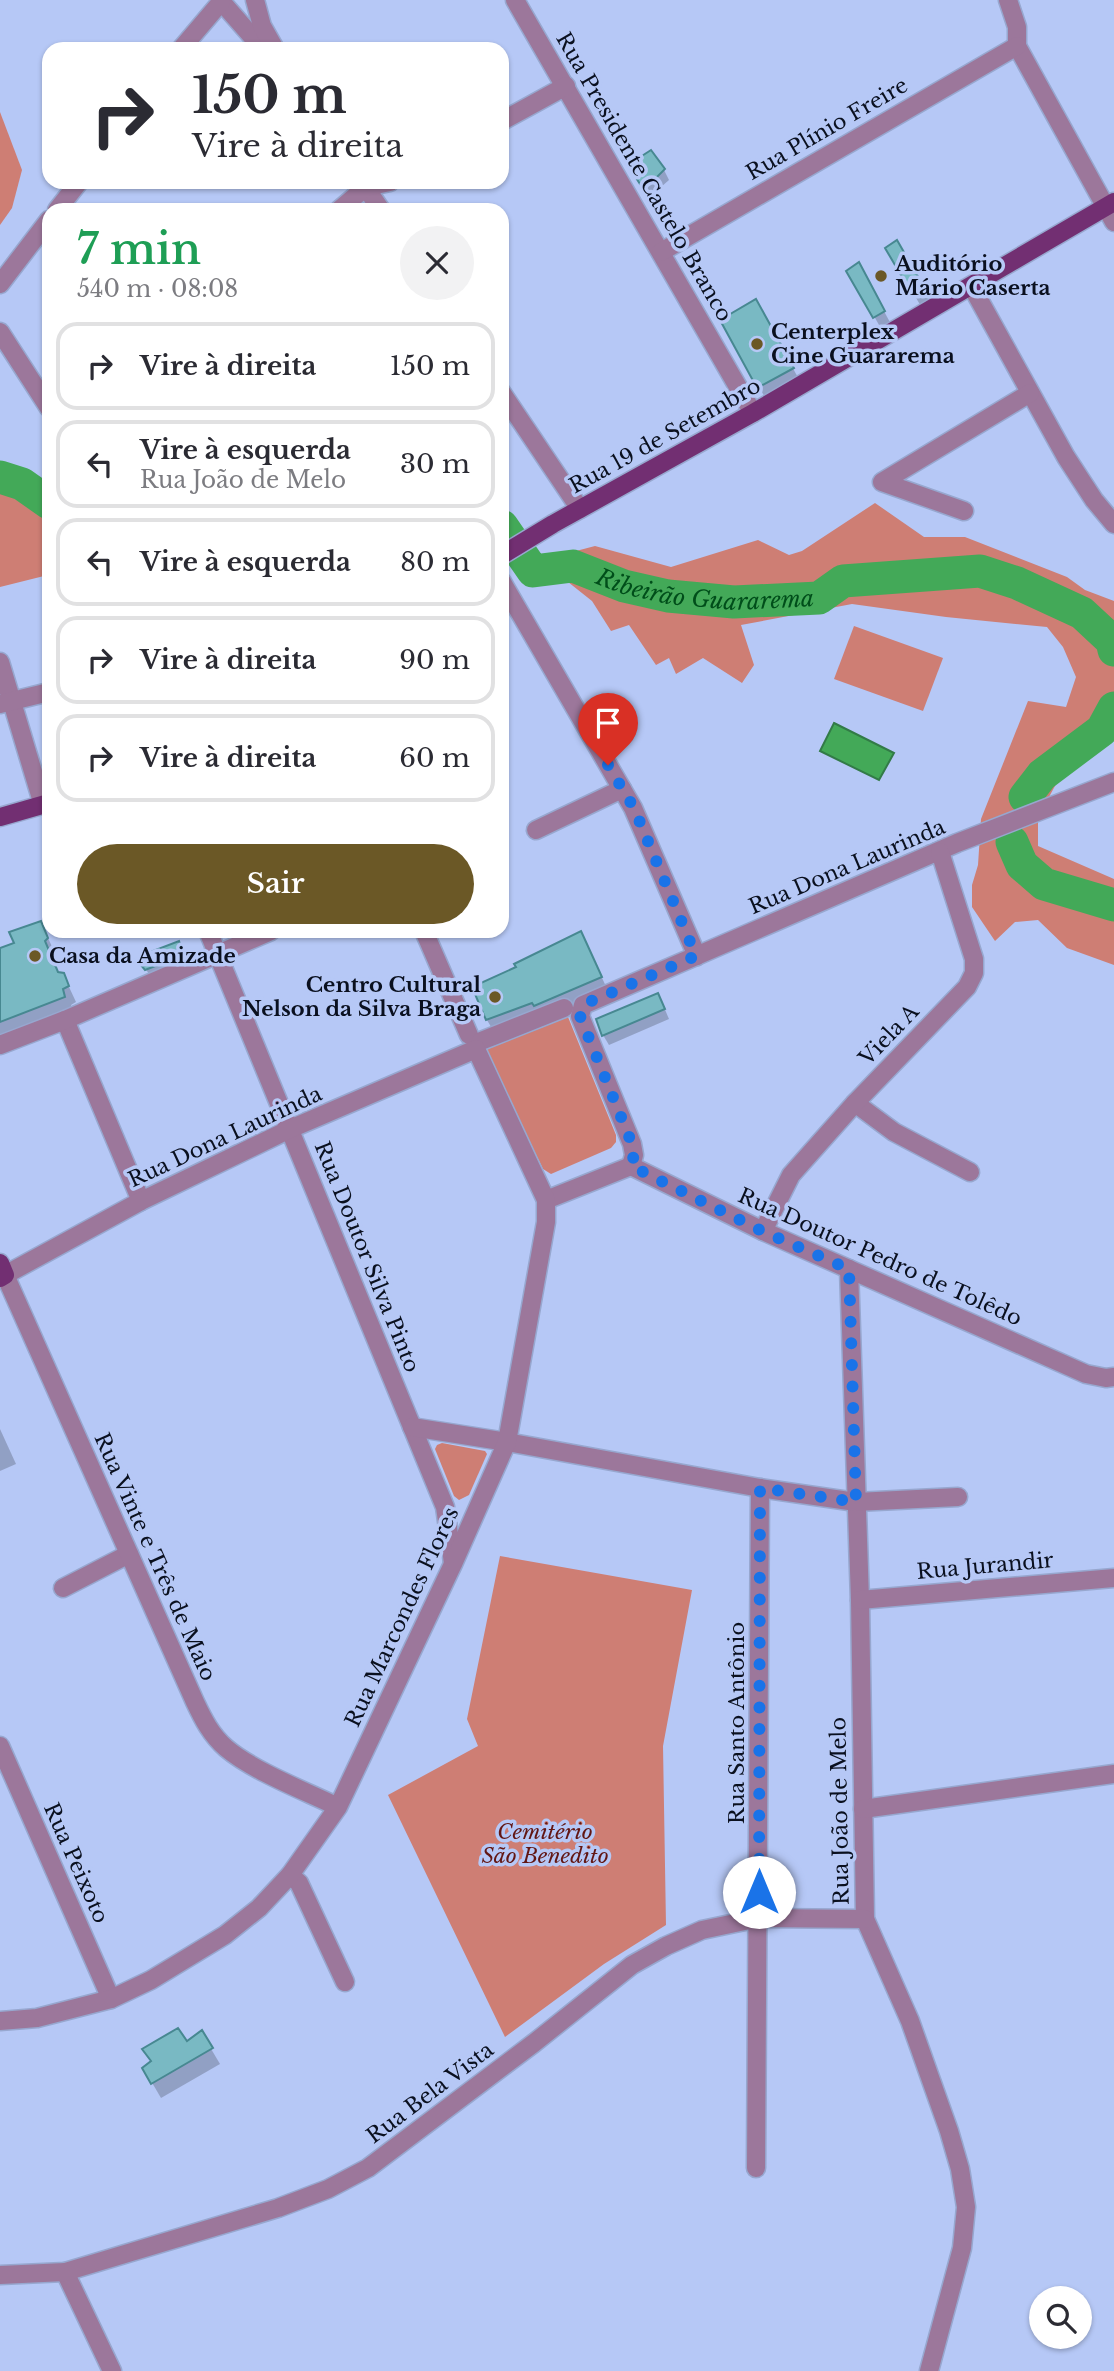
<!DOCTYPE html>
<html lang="pt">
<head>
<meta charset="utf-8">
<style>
  body { margin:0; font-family:"Libre Baskerville",serif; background:#f2f2f3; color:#2b2b33; height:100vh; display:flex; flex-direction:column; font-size:26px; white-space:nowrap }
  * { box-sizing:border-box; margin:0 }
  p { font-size:23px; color:#7c7c81 }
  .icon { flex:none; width:38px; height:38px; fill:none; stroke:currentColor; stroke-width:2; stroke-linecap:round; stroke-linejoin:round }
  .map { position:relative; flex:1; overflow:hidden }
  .sheet { position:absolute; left:42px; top:203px; width:467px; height:735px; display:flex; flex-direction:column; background:#fff; border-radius:21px; box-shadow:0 2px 5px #0004 }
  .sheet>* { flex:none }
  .hud { position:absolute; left:42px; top:42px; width:467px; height:147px; border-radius:21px; box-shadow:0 2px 5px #0004; background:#fff; color:#2b2b33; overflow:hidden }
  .tools { position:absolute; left:1029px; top:2286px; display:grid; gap:14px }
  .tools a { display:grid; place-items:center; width:63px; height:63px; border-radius:50%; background:#fff; box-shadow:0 2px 5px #0004; font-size:35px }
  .pin { position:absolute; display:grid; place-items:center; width:60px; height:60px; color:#fff; margin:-72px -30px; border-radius:50% 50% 50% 0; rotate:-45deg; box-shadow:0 0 7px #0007 }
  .pin .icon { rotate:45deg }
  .me { position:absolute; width:77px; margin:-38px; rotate:0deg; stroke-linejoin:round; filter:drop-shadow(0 0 5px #0008) }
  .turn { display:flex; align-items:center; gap:24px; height:147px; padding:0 35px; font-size:32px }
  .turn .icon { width:91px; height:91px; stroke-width:2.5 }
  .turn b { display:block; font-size:49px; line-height:60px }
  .round { display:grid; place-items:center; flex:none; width:74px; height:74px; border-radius:37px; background:#f2f2f3 }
  .summary { display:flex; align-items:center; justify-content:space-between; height:119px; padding:0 35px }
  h1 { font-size:42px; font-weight:600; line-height:52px; color:#1e9e55 }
  .action { display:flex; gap:14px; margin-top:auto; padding:14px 35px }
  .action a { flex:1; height:80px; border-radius:42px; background:#6b5826; color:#fff; font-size:28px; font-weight:600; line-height:80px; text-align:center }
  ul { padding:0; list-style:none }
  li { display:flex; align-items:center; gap:21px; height:88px; margin:0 14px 10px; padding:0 21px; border:4px solid #e1e1e2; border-radius:21px }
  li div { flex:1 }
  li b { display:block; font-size:26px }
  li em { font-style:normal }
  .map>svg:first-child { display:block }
  .green { fill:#ce7e74 }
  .water { fill:#43a958; stroke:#327b47; stroke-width:2 }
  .shadow { fill:#0003 }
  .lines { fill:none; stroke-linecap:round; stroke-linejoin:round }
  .river { stroke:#43a958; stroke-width:33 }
  .building { fill:#79b9c3; stroke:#478891; stroke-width:2 }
  .minor-casing { stroke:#97a7cf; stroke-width:21 }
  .major-casing { stroke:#97a7cf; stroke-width:21 }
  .minor { stroke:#9c779b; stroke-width:18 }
  .major { stroke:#722f72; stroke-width:18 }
  .route { stroke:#1a73e8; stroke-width:12; stroke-dasharray:0 21.6 }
  .poi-dot { fill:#6b5826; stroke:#b6c8f6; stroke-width:2.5 }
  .labels { text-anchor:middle; stroke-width:7; stroke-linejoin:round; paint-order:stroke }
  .street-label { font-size:21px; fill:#0a101f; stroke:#b6c8f6 }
  .poi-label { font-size:21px; font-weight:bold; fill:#0a101f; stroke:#b6c8f6; text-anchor:start }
  .park-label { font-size:21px; font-style:italic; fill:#621613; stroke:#b6c8f6 }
  .water-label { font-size:23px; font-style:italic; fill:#004e1a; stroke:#b6c8f6 }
</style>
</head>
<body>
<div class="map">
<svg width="1114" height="2371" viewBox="0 0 1114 2371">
  <rect width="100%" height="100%" fill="#b6c8f6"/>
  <g class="green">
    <polygon points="0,112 22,170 12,208 0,225"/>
    <polygon points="0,493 19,500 49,522 49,590 44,576 0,587"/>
    <polygon points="875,503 924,537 965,537 1067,577 1085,590 1114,601 1114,738 1061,775 1038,817 1038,846 1114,879 1114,965 1067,948 1038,920 1015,922 995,941 972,907 972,885 978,865 981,819 1028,701 1066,707 1076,677 1063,647 1047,627 946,617 852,604 741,625 754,665 742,683 703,658 676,674 669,658 656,665 629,625 611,631 592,601 563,578 578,561 576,551 595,546 671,567 758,540 789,555 802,551"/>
    <polygon points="854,626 943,658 923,711 834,679"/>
    <polygon points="568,1017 616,1135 616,1142 611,1148 551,1174 543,1169 485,1050"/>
    <polygon points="442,1443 485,1451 487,1454 469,1495 459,1500 454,1496 435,1449 437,1445"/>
    <polygon points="500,1556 692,1590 663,1746 666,1925 604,1964 505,2037 388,1795 478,1746 467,1719"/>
  </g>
  <polygon class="water" points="834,723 894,753 879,780 820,751"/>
  <g class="shadow">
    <polygon points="664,170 669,180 661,187 647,193 636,175"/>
    <polygon points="896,242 931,303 922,308 896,264"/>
    <polygon points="859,265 892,326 883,332 849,272"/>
    <polygon points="756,301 801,383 767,401 722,321"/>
    <polygon points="41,923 55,953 52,956 59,974 63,974 76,1002 71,1005 72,1012 0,1040 0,949 16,944"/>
    <polygon points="581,933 610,995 545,1022 497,1037 487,1020 475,987 518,968"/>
    <polygon points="178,943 188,965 152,979 142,963"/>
    <polygon points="663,1005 669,1019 609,1045 603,1035"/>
    <polygon points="0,1429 16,1464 0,1471"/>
    <polygon points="201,2032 220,2064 161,2098 144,2069"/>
  </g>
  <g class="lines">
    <g class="river">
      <polyline points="0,477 22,484 49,503"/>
      <path id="s1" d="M502 526 533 571 573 566 624 586 668 596 734 602 819 598 843 581 980 571 1017 583 1082 613 1112 641 1114 650"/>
      <polyline points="1025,797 1042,775 1102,730 1114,708"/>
      <polyline points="1012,842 1022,865 1044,884 1114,905"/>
    </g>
  </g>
  <g class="building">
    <polygon points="651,150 665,169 656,178 640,184 628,165"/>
    <polygon points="897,240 924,287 912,294 885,248"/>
    <polygon points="859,262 885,311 873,318 846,271"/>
    <polygon points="756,299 794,368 757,388 720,320"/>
    <polygon points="41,921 48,938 45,941 58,972 64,973 69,986 63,989 65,997 0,1022 0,948 14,943 9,932"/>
    <polygon points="581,931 602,977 534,1006 532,1003 486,1020 472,987 516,967 514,964"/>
    <polygon points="179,941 184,955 145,970 140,964 140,956"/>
    <polygon points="658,993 665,1009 602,1036 596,1019"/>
    <polygon points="178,2028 187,2041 202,2030 213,2048 151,2084 142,2068 151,2061 142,2049"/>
  </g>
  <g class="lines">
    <defs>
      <g id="minor">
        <polyline points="220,0 263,49"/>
        <polyline points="255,0 262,26 275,49"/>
        <polyline points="515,0 753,413"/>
        <polyline points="1008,0 1017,27 1017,46 1114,222"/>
        <polyline points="181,49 221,2"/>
        <polyline points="502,121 566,86"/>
        <polyline points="362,182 381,210"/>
        <polyline points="57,210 79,182"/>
        <polyline points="339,210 366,187 390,182"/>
        <polyline points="661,252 1017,46"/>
        <polyline points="0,284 49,220"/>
        <polyline points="972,287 1066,457 1094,500 1114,524"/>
        <polyline points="0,332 49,408"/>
        <polyline points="502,393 580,509"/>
        <polyline points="964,511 882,482 1030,393"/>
        <polyline points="502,582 633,808 697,956"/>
        <polyline points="0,662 43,805"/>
        <polyline points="0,704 49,692"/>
        <polyline points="536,830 622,789"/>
        <polyline points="208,931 445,1507 453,1563"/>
        <polyline points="424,931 469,1035"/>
        <polyline points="65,1020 141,1201"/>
        <polyline points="481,1041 564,1008"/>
        <polyline points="0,1045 65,1020 271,931"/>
        <polyline points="855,1103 894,1132 970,1172"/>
        <polyline points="631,1166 634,1155 632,1144 580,1016 583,1005 957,843 1114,782"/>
        <polyline points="631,1166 763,1231 1086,1374 1106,1378 1114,1377"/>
        <polyline points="546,1200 631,1166"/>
        <polyline points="763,1231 791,1175 855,1103 967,987 974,973 974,959 940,852"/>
        <polyline points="849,1269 860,1600 865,1919 910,2021 949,2131 960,2169 966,2207 962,2248 929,2371"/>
        <polyline points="412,1427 507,1442 760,1488 856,1502 958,1497"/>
        <polyline points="63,1588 129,1554"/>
        <polyline points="860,1600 1114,1578"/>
        <polyline points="0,1746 111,1999"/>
        <polyline points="863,1809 1114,1774"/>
        <polyline points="290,1875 299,1883 345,1982"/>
        <path d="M0 2021 37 2018 111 1999 151 1980 225 1935 259 1908 290 1875 338 1807 453 1564 507 1442 546 1222V1200L476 1049 290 1129 141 1201 5 1275 195 1702C203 1719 211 1735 226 1748 253 1771 305 1791 338 1807"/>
        <polyline points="756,2168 760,1488"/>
        <polyline points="65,2272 112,2371"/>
        <polyline points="0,2275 65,2272 278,2208 328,2189 368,2168 534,2043 632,1965 666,1946 702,1930 759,1918 865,1919"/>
      </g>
      <g id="major">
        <polyline points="502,555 553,524 753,413 1114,202"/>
        <polyline points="0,817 49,803"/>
        <polyline points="0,1263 5,1275 0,1278"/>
      </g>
    </defs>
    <use href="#minor" class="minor-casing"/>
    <use href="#major" class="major-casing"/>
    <use href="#minor" class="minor"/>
    <use href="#major" class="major"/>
  </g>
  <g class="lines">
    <path class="route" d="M608 765 634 808 696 956 599 998C589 1002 581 1004 580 1016L632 1144 634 1155 631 1166 762 1231 849 1269 856 1502 760 1488 759 1892"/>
  </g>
  <g class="poi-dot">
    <circle cx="881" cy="276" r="7"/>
    <circle cx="757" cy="344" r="7"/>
    <circle cx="35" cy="956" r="7"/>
    <circle cx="495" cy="997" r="7"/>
  </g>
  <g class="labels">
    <g class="street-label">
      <text transform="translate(827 129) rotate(-30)" y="7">Rua Plínio Freire</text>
      <text transform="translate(644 177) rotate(60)" y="7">Rua Presidente Castelo Branco</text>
      <text transform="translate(665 436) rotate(-29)" y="7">Rua 19 de Setembro</text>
      <text transform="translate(847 867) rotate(-23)" y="7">Rua Dona Laurinda</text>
      <text transform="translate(889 1035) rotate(-46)" y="7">Viela A</text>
      <text transform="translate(225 1137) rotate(-25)" y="7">Rua Dona Laurinda</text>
      <text transform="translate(367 1257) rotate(68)" y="7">Rua Doutor Silva Pinto</text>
      <text transform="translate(880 1257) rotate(24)" y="7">Rua Doutor Pedro de Tolêdo</text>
      <text transform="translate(155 1557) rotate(66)" y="7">Rua Vinte e Três de Maio</text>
      <text transform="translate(985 1566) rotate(-5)" y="7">Rua Jurandir</text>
      <text transform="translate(402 1617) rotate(-65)" y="7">Rua Marcondes Flores</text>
      <text transform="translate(737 1723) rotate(-90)" y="7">Rua Santo Antônio</text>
      <text transform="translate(840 1811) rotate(-91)" y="7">Rua João de Melo</text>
      <text transform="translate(76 1863) rotate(66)" y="7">Rua Peixoto</text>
      <text transform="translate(430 2093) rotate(-37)" y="7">Rua Bela Vista</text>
    </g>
    <g class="poi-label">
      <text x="895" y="271">Auditório<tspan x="895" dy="24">Mário Caserta</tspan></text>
      <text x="771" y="339">Centerplex<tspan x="771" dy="24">Cine Guararema</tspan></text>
      <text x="49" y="963">Casa da Amizade</text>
      <text x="481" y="992" text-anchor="end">Centro Cultural<tspan x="481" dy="24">Nelson da Silva Braga</tspan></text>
    </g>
    <g class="park-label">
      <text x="545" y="1839">Cemitério<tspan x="545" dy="24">São Benedito</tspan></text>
    </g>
    <g class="water-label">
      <text dy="8" stroke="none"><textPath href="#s1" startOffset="231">Ribeirão Guararema</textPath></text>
    </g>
  </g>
</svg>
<div class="tools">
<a><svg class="icon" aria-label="search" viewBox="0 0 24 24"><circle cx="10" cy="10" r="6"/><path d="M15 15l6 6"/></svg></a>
</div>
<div class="pin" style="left:608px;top:765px;background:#d93025"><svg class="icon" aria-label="arrive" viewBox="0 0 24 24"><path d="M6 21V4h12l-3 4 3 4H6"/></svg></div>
<svg class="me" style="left:759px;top:1892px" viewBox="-20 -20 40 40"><circle r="19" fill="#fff"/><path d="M0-13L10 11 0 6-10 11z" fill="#1a73e8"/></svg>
<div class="hud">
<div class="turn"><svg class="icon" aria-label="right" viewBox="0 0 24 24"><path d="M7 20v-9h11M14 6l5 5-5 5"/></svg><div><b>150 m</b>Vire à direita</div></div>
</div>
<section class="sheet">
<div class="summary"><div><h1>7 min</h1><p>540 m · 08:08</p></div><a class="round"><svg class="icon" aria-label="close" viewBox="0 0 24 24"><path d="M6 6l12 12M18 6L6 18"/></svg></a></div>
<ul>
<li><svg class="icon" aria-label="right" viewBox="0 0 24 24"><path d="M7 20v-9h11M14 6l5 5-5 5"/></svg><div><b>Vire à direita</b></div><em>150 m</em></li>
<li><svg class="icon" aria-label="left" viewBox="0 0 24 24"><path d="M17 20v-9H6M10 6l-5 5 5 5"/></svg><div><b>Vire à esquerda</b><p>Rua João de Melo</p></div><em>30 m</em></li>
<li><svg class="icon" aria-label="left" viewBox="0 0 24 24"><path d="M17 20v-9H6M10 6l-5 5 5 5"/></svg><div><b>Vire à esquerda</b></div><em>80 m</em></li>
<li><svg class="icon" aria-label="right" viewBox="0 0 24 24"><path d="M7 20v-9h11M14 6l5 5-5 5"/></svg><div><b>Vire à direita</b></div><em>90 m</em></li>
<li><svg class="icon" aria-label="right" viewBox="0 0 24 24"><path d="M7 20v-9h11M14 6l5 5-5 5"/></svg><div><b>Vire à direita</b></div><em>60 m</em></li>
</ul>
<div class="action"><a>Sair</a></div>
</section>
</div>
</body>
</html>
